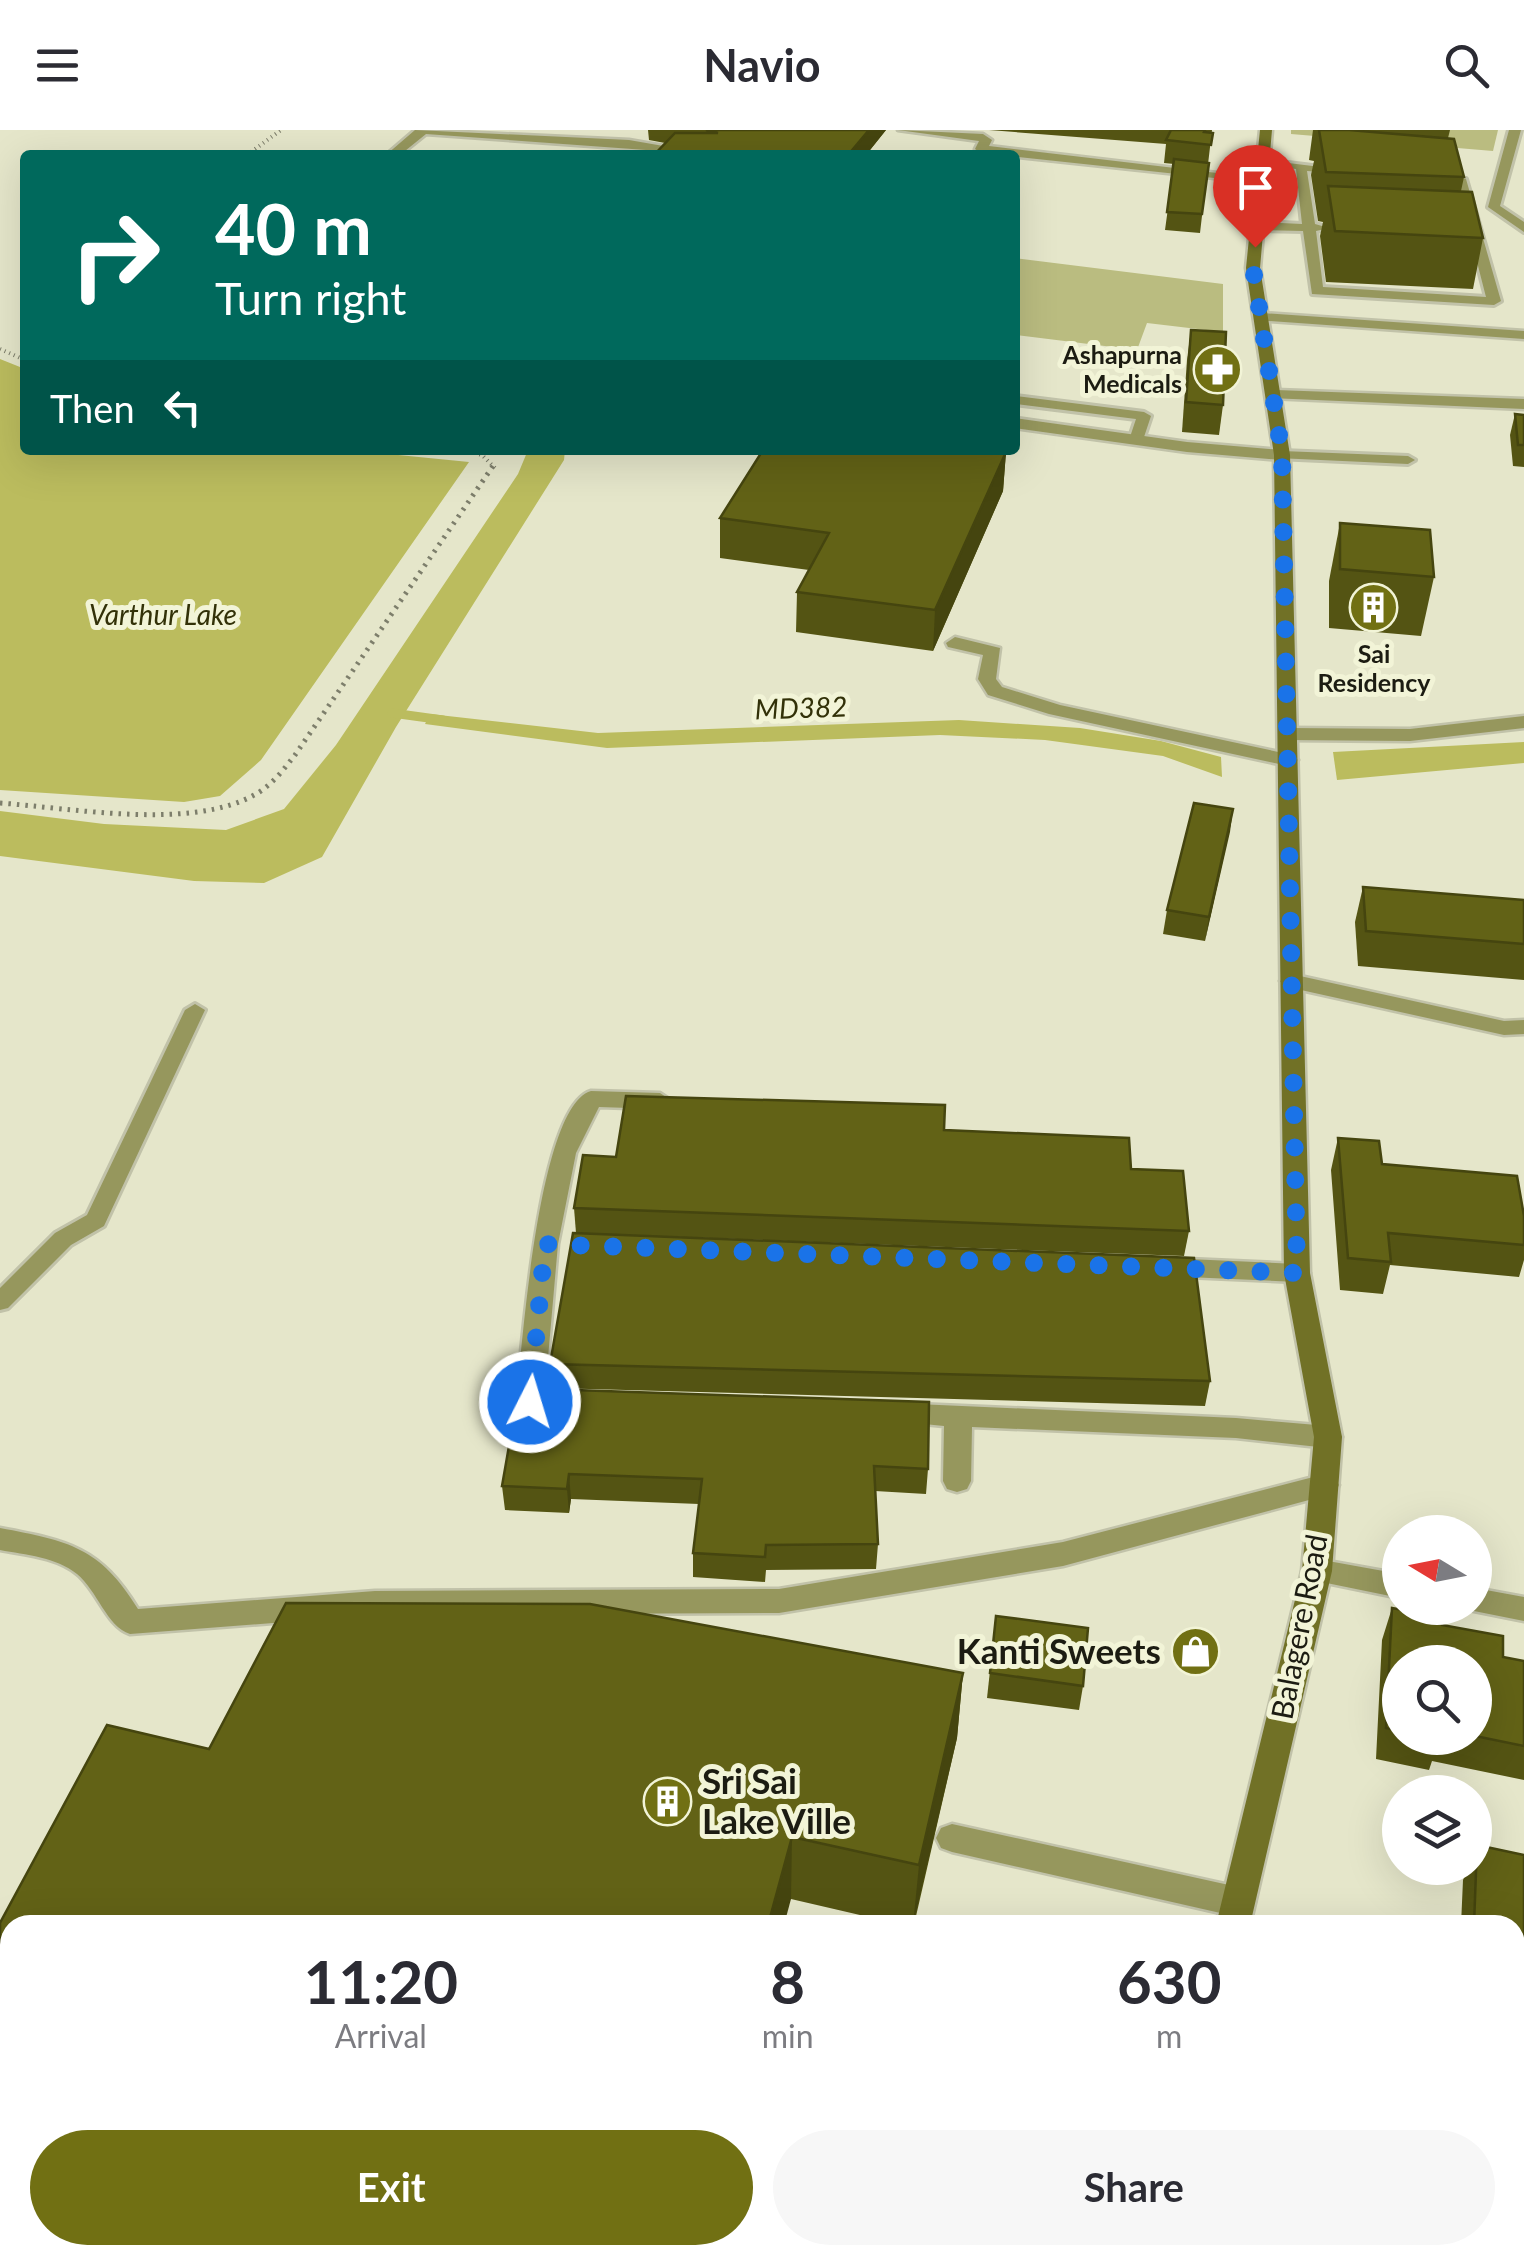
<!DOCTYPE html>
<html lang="en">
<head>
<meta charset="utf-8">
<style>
  body { margin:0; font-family:Lato,sans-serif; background:#f7f7f7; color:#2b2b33; height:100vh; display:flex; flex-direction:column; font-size:38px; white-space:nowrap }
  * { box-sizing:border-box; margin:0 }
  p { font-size:32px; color:#7c7c81 }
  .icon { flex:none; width:55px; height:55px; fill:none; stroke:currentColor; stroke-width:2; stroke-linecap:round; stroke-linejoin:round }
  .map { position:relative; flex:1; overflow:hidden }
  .panel { position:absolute; left:0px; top:1785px; width:1525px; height:350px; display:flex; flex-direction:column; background:#fff; border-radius:30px 30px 0 0; box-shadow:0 10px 40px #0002 }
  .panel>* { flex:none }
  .guide { position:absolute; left:20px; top:20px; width:1000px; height:305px; border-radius:10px; box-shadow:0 10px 40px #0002; background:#00695c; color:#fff; overflow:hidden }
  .needle { width:65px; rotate:280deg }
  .controls { position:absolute; left:1382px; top:1385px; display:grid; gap:20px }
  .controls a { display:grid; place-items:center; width:110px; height:110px; border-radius:50%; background:#fff; box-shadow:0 10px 40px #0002; font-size:50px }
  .pin { position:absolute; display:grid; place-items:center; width:85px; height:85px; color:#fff; margin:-102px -42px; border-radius:50% 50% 50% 0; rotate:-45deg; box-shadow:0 0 10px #0007 }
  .pin .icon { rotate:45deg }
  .me { position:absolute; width:110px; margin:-55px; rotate:5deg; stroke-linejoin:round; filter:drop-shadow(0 0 8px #0008) }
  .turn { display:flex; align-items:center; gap:35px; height:210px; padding:0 30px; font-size:45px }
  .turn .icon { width:130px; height:130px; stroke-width:2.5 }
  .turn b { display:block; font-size:70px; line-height:85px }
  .then { display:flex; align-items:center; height:95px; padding:0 30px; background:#0003; gap:20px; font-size:38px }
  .eta { display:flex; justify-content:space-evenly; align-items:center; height:170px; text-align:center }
  .eta b { font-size:60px; font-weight:700; line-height:70px }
  .button { display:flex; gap:20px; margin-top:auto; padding:20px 30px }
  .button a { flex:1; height:115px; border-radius:60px; background:#717013; color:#fff; font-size:40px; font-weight:700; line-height:115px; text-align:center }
  .button a+a { background:#f7f7f7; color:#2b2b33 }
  header { display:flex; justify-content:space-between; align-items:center; height:130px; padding:0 30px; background:#fff; font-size:45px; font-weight:700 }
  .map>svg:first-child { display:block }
  .green { fill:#babc80 }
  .water { fill:#bbbc5e }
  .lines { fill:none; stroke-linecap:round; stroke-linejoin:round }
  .stream { stroke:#bbbc5e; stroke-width:9 }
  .lane-casing { stroke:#c1c2a9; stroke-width:6 }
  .street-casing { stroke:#c1c2a9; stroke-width:5 }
  .secondary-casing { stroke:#c1c2a9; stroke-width:5 }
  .path-far1 { stroke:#7d7e6b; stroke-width:4; stroke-dasharray:1 4; stroke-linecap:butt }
  .path { stroke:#7d7e6b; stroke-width:5; stroke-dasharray:2.5 6; stroke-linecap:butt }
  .lane { fill:#96975d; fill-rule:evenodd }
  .street { fill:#96975d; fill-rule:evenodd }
  .secondary { fill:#717126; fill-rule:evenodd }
  .wall { fill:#545413; fill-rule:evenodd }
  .shaded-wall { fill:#45450f }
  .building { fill:#626216; stroke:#45450f; stroke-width:2.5 }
  .route { stroke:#1a73e8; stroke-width:18; stroke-dasharray:0 32.4 }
  .labels { text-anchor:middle; stroke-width:10; stroke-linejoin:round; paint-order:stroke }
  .far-poi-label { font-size:25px; font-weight:bold; fill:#1c1c12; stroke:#f2f4d7; text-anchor:end }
  .far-water-label { font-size:28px; font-style:italic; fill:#323108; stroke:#f2f4d7 }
  .street-label { font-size:30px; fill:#1c1c12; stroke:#f2f4d7 }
  .near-poi-label { font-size:35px; font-weight:bold; fill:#1c1c12; stroke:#f2f4d7; text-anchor:end }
</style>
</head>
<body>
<header><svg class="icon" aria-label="menu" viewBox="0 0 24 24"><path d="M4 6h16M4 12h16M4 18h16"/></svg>Navio<svg class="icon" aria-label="search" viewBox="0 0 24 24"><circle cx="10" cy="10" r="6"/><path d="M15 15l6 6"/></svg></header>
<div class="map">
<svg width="1524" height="2135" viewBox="0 0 1524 2135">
  <rect width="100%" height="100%" fill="#e5e6ca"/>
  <g class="green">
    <polygon points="1291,0 1498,0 1493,21 1291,4"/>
    <polygon points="1015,128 1223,154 1223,202 1147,193 1137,220 1015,205"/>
  </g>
  <g class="water">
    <polygon points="0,229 25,239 25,320 348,320 469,332 261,630 220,666 184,672 0,660"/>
    <polygon points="528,320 565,320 564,330 396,597 322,727 264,753 194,751 0,726 0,681 104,694 226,700 284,679 336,615 518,344"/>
    <polygon points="430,584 598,603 959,590 1080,598 1161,611 1221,627 1222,647 1163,626 1045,610 940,605 607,618 425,594"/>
    <polygon points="1524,612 1524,633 1337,650 1333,622"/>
  </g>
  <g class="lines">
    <polyline class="stream" points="392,583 443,590"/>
    <defs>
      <g id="lane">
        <polygon points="1509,0 1521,0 1500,76 1524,92 1524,102 1488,77"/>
        <polygon points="1263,30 1345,40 1339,43 1307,41 1315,94 1329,98 1316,101 1323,157 1486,167 1457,54 1430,48 1436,44 1466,49 1501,171 1494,175 1312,164 1303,101 1257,100 1251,96 1257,92 1302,94 1296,39 1259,35"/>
        <polygon points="1015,266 1144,282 1151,286 1143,310 1136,314 1129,310 1136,289 1015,274"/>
        <polygon points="1282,321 1408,326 1415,330 1408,334 1277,328 1277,322"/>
        <polygon points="195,874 205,880 104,1096 71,1115 8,1178 0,1180 0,1158 55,1103 87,1085 185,880"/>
      </g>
      <g id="street">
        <polygon points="415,0 629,10 715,25 426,4 400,25 386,25"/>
        <polygon points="898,0 983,4 992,10 989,16 1268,49 1261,53 981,23 975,19 979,11"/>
        <polygon points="1261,183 1524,201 1524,209 1256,190 1256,184"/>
        <polygon points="1276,260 1524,269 1524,279 1270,268 1268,265"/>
        <polygon points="1015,288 1187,312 1282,320 1290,325 1282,330 1187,322 1015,298"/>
        <polygon points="955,507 1000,518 996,549 1002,557 1060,575 1288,624 1298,630 1288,636 1049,584 988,565 978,549 983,525 948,517 946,513"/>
        <polygon points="1524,586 1524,598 1410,611 1288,610 1278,604 1288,598 1410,599"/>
        <polygon points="1291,844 1504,891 1524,890 1524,904 1504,905 1283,856 1280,851"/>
        <path d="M591 961 660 963 672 971 660 979 599 977 576 1023 558 1114 545 1262 584 1266 588 1273 584 1280C565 1286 539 1285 520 1279L516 1272C522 1220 538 976 591 961Z"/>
        <polygon points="1165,1128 1297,1134 1310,1143 1297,1152 1165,1146 1152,1137"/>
        <polygon points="894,1273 1236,1288 1328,1296 1338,1300 1342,1307 1338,1314 1328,1318 1236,1308 972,1297 971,1351 967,1359 957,1362 947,1359 943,1351 944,1296 884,1290 880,1283 884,1276"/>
        <path d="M1325 1344 1335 1347 1339 1355 1335 1363 1063 1436 779 1483 375 1485 130 1504C107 1497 97 1460 77 1444 56 1427 26 1425 0 1420V1398C69 1411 100 1417 138 1479L375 1461 779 1459 1063 1412Z"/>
        <polygon points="1317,1429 1400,1444 1400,1468 1307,1449 1302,1441 1307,1433"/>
        <polygon points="1475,1458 1524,1467 1524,1491 1464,1479 1475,1478"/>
        <polygon points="952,1694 1238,1757 1250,1761 1255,1772 1250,1783 1238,1787 952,1722 941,1718 936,1708 941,1698"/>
      </g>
      <g id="secondary">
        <polygon points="1260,0 1272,0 1260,138 1290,325 1310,1143 1342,1307 1332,1441 1250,1795 1216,1795 1302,1441 1314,1307 1284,1143 1274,325 1246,138"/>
        <polygon points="1144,2125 1182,2125 1180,2135 1142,2135"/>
      </g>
    </defs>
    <use href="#lane" class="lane-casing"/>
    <use href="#street" class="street-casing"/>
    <use href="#secondary" class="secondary-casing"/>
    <g class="path-far1">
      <polyline points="247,25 281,0"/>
      <polyline points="0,219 25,230"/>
      <polyline points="465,320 482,325 495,338"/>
    </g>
    <path class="path" d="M0 673C72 678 192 701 256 664 272 655 284 639 295 625L493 336"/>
    <use href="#lane" class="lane"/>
    <use href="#street" class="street"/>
    <use href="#secondary" class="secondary"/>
  </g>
  <g class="wall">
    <polygon points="648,0 886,0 866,25 654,25 665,13 649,10"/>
    <polygon points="989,0 1212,0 1200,103 1165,100 1174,34 1164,33 1166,14"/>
    <polygon points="1313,0 1450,0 1448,8 1464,47 1461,61 1483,108 1473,159 1326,152 1320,106 1323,92 1318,91 1311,45 1314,31 1309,30"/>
    <polygon points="1191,200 1223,275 1219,305 1182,302 1187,230"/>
    <polygon points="1515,284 1524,285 1524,337 1513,336 1510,305"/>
    <polygon points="1006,322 1003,361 933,521 796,502 797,462 809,440 720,428 720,388 872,323"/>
    <polygon points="1340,393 1434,447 1421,506 1329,498 1329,451"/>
    <polygon points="1233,679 1205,811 1163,804 1167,780"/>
    <polygon points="1363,757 1524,770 1524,850 1358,836 1355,792"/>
    <polygon points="944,1000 1131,1039 1189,1101 1184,1126 576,1103 574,1078 616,1027"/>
    <polygon points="1338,1008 1382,1034 1524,1086 1524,1130 1519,1147 1390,1135 1383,1164 1340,1160 1331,1040"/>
    <polygon points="550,1234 1210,1251 1205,1276 552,1258"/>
    <polygon points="542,1277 928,1339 926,1364 875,1361 878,1414 876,1439 766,1440 765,1452 693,1447 693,1423 699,1374 571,1369 569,1383 505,1380 502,1356"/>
    <path d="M1392 1478 1442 1495 1503 1527 1524 1531V1650L1432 1631 1429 1640 1376 1629 1382 1510ZM1400 1532H1475V1608H1400Z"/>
    <polygon points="996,1486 1083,1556 1079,1580 987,1568"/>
    <polygon points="963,1543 957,1608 914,1795 903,1795 791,1769 10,1795 10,1915 0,1912 0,1793 209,1619"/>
    <polygon points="1477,1715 1524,1725 1524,1864 1515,1862 1515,1795 1461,1795 1463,1750 1468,1738 1475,1738 1475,1720"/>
    <polygon points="844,2125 952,2125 950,2135 881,2135"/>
    <polygon points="1241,2125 1343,2125 1342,2135 1256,2135 1240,2130"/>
    <polygon points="1445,2125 1515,2125 1524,2135 1445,2135"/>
  </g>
  <g class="shaded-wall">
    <polygon points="869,0 886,0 866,25 848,25"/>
    <polygon points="1006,322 1003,361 933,521 935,480"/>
    <polygon points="1233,679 1230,702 1205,811 1209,787"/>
    <polygon points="569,1344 571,1369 569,1383 567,1359"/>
    <polygon points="963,1543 957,1608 913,1795 919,1735"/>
    <polygon points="792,1707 791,1769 784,1795 768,1795"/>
  </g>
  <g class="building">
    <polygon points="706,0 869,0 848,25 654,25 675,3 718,3"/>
    <polygon points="1171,0 1205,0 1204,2 1213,3 1211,15 1166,10"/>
    <polygon points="1319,0 1349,0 1454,9 1464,47 1326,42"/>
    <polygon points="1174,29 1209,33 1202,84 1167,82"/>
    <polygon points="1328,56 1472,62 1483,108 1335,101"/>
    <polygon points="1191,200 1226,202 1223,275 1186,272"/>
    <polygon points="1515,284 1524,285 1524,315 1518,315"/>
    <polygon points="763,320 844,320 872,323 874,320 985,320 1006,322 935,480 797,462 829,403 720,388"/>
    <polygon points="1340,393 1430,400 1434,447 1340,439"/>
    <polygon points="1194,673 1233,679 1209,787 1167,780"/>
    <polygon points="1363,757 1524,770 1524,814 1366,801"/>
    <polygon points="626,966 945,975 944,1000 1129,1008 1131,1039 1183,1041 1189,1101 574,1078 583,1025 616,1027"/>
    <polygon points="1338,1008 1379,1011 1382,1034 1517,1046 1524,1086 1524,1115 1388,1103 1391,1132 1348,1128"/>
    <polygon points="573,1103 1194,1128 1210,1251 550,1234"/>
    <polygon points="545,1259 929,1272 928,1339 874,1336 878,1414 766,1415 765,1427 693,1423 702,1349 569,1344 567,1359 502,1356 516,1276 542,1277"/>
    <polygon points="286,1473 590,1474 963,1543 919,1735 792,1707 768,1795 10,1795 10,1862 0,1859 0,1793 107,1595 209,1619"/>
    <polygon points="1392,1478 1442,1487 1442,1495 1503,1506 1503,1527 1524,1531 1524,1616 1475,1606 1475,1532 1400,1532 1400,1601 1386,1598"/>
    <polygon points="996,1486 1088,1498 1083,1556 990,1543"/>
    <polygon points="1477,1715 1524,1725 1524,1826 1515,1824 1515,1795 1474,1795"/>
    <polygon points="1515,2062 1524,2063 1524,2135 1460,2135 1460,2125 1515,2125"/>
    <polygon points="1296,2125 1343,2125 1342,2135 1325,2135"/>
  </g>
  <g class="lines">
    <polyline class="route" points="530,1272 545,1114 1297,1143 1282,324 1253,138 1255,117"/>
  </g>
  <defs>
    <symbol id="pharmacy-disc" viewBox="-11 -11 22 22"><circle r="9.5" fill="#717013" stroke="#f2f4d7"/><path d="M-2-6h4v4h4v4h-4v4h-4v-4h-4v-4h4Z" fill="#fff"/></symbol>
    <symbol id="building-disc" viewBox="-11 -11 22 22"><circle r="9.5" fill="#717013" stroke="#f2f4d7"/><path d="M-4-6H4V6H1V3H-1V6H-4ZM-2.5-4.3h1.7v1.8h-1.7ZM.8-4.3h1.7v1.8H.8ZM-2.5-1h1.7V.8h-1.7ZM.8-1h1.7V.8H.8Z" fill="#fff"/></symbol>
    <symbol id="shop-disc" viewBox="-11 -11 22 22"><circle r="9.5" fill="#717013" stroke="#f2f4d7"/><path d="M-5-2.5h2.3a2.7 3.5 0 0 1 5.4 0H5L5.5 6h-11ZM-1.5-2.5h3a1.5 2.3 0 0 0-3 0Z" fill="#fff"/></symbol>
  </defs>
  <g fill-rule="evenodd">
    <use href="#pharmacy-disc" x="1190" y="212" width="55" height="55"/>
    <use href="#building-disc" x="1346" y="450" width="55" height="55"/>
    <use href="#shop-disc" x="1168" y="1494" width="55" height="55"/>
    <use href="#building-disc" x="640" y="1644" width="55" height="55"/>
  </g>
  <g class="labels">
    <g class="far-poi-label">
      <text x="1182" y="234">Ashapurna<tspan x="1182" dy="29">Medicals</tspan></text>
      <text x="1374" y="533" text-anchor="middle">Sai<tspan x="1374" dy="29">Residency</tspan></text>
    </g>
    <g class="far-water-label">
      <text x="163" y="495">Varthur Lake</text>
      <text transform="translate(801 578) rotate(-2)" y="10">MD382</text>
    </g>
    <g class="street-label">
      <text transform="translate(1300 1497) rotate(-79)" y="10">Balagere Road</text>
    </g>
    <g class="near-poi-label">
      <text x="1161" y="1534">Kanti Sweets</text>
      <text x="702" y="1664" text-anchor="start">Sri Sai<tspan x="702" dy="40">Lake Ville</tspan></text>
    </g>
  </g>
</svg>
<div class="controls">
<a><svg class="needle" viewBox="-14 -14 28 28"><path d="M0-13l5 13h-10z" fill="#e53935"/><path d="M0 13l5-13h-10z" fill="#7c7c81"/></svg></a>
<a><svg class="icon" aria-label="search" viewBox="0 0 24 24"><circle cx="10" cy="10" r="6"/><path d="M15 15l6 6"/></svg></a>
<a><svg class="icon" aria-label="layers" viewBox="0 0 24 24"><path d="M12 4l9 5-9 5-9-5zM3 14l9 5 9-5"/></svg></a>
</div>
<div class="pin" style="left:1255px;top:117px;background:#d93025"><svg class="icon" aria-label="arrive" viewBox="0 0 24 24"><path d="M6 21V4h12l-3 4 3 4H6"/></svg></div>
<svg class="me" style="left:530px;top:1272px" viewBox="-20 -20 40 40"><circle r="17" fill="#1a73e8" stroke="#fff" stroke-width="3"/><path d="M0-11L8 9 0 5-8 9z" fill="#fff"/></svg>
<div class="guide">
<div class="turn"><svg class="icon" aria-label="right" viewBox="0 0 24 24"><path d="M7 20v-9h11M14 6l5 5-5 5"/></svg><div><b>40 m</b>Turn right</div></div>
<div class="then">Then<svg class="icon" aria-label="left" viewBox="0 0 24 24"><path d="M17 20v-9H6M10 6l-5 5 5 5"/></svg></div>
</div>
<section class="panel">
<div class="eta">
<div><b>11:20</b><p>Arrival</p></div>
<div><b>8</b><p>min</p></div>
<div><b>630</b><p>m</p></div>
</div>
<div class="button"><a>Exit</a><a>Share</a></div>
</section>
</div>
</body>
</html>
